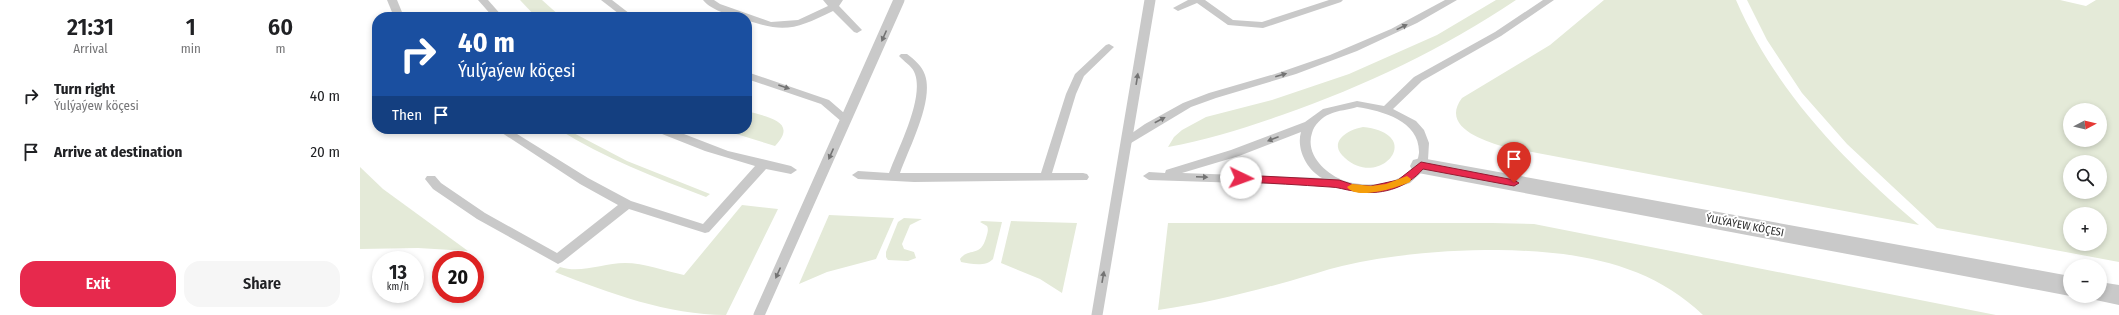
<!DOCTYPE html>
<html lang="en">
<head>
<meta charset="utf-8">
<style>
  body { margin:0; font-family:"Fira Sans Condensed",sans-serif; background:#f6f6f6; color:#202124; height:100vh; display:flex; flex-direction:column; font-size:15px; white-space:nowrap }
  * { box-sizing:border-box; margin:0 }
  p { font-size:13px; color:#757577 }
  .icon { flex:none; width:22px; height:22px; fill:none; stroke:currentColor; stroke-width:2; stroke-linecap:round; stroke-linejoin:round }
  .map { position:relative; flex:1; overflow:hidden }
  .side { display:flex; flex-direction:column; background:#fff; width:360px }
  .side>* { flex:none }
  .hud { position:absolute; left:12px; top:12px; width:380px; height:122px; border-radius:16px; box-shadow:0 2px 6px #0003; background:#1a4fa0; color:#fff; overflow:hidden }
  .needle { width:26px; rotate:83deg }
  .tools { position:absolute; left:1703px; top:103px; display:grid; gap:8px }
  .tools a { display:grid; place-items:center; width:44px; height:44px; border-radius:50%; background:#fff; box-shadow:0 2px 6px #0003; font-size:20px }
  .speed { position:absolute; left:12px; top:251px; display:flex; gap:8px; font-size:20px; font-weight:700; text-align:center }
  .speed>* { display:grid; place-content:center; width:52px; height:52px; border-radius:50%; background:#fff; box-shadow:0 2px 6px #0003; line-height:1 }
  .speed small { font-size:10px; font-weight:400 }
  .speed .limit { border:6px solid #d22; background:#fff; color:#111 }
  .pin { position:absolute; display:grid; place-items:center; width:34px; height:34px; color:#fff; margin:-41px -17px; border-radius:50% 50% 50% 0; rotate:-45deg; box-shadow:0 0 4px #0007 }
  .pin .icon { rotate:45deg }
  .me { position:absolute; width:44px; margin:-22px; rotate:93deg; stroke-linejoin:round; filter:drop-shadow(0 0 3px #0008) }
  .turn { display:flex; align-items:center; gap:14px; height:84px; padding:0 20px; font-size:18px }
  .turn .icon { width:52px; height:52px; stroke-width:2.5 }
  .turn b { display:block; font-size:28px; line-height:34px }
  .then { display:flex; align-items:center; height:38px; padding:0 20px; background:#0003; gap:8px; font-size:15px }
  .eta { display:flex; justify-content:space-evenly; align-items:center; height:68px; text-align:center }
  .eta b { font-size:24px; font-weight:600; line-height:28px }
  .action { display:flex; gap:8px; margin-top:auto; padding:8px 20px }
  .action a { flex:1; height:46px; border-radius:16px; background:#e7294d; color:#fff; font-size:16px; font-weight:600; line-height:46px; text-align:center }
  .action a+a { background:#f6f6f6; color:#202124 }
  ul { padding:0; list-style:none }
  li { display:flex; align-items:center; gap:12px; height:56px; padding:0 20px }
  li div { flex:1 }
  li b { display:block; font-size:15px }
  li em { font-style:normal }
  main { display:flex; flex:1; min-height:0 }
  .map>svg:first-child { display:block }
  .green { fill:#e4ead8; fill-rule:evenodd }
  .lines { fill:none; stroke-linecap:round; stroke-linejoin:round }
  .lane { fill:#c9c9c9; fill-rule:evenodd }
  .street { fill:#c9c9c9; fill-rule:evenodd }
  .lane-bridge { stroke:#c9c9c9; stroke-width:11 }
  .oneway { fill:#737373 }
  .route { fill:#e7294d; stroke:#961b32 }
  .slow { fill:#f59e0b }
  .labels { text-anchor:middle; stroke-width:4; stroke-linejoin:round; paint-order:stroke }
  .street-label { font-size:11px; fill:#2c2c2c; stroke:#fff }
</style>
</head>
<body>
<main>
<section class="side">
<div class="eta">
<div><b>21:31</b><p>Arrival</p></div>
<div><b>1</b><p>min</p></div>
<div><b>60</b><p>m</p></div>
</div>
<ul>
<li><svg class="icon" aria-label="right" viewBox="0 0 24 24"><path d="M7 20v-9h11M14 6l5 5-5 5"/></svg><div><b>Turn right</b><p>Ýulýaýew köçesi</p></div><em>40 m</em></li>
<li><svg class="icon" aria-label="arrive" viewBox="0 0 24 24"><path d="M6 21V4h12l-3 4 3 4H6"/></svg><div><b>Arrive at destination</b></div><em>20 m</em></li>
</ul>
<div class="action"><a>Exit</a><a>Share</a></div>
</section>
<div class="map">
<svg width="1759" height="315" viewBox="0 0 1759 315">
  <rect width="100%" height="100%" fill="#fff"/>
  <g class="green">
    <polygon points="160,0 182,0 201,17 176,17"/>
    <path d="M1136 0H1156C1083 49 1005 86 922 115 885 128 847 140 808 147L814 137 822 130 846 117 912 100 989 74 1077 35Z"/>
    <path d="M1244 0H1376C1416 92 1484 161 1559 225L1145 147C1124 141 1080 127 1102 98L1190 45Z"/>
    <path d="M1387 0H1700L1726 6 1736 0H1759V262L1577 228 1487 144 1442 93 1407 40ZM1710 110H1740V140H1710ZM1710 162H1740V192H1710ZM1710 214H1740V244H1710Z"/>
    <path d="M387 111C407 117 439 121 415 146L360 129H387Z"/>
    <path d="M1003 127C1067 134 1020 190 985 158 967 142 987 130 1003 127Z"/>
    <path d="M198 129H206L267 161 350 194 346 197C296 178 244 158 198 129Z"/>
    <polygon points="0,167 23,189 108,251 58,248 0,249"/>
    <path d="M382 205 418 209 366 315C308 315 249 293 195 272L200 267C221 274 243 263 265 263 284 263 305 271 324 275Z"/>
    <polygon points="469,215 534,218 516,259 467,272 439,284"/>
    <polygon points="544,218 562,219 550,225 542,244 544,249 554,252 556,258 548,261 528,260 526,257 526,252 538,222"/>
    <path d="M622 221 642 222 633 259C626 267 611 264 601 262L600 259C609 247 620 258 626 238 627 234 629 230 627 226L620 222Z"/>
    <polygon points="651,221 717,223 702,293 680,279 641,263"/>
    <path d="M808 223H1132L1174 224 1636 315H1343C1287 261 1212 251 1138 250 1085 250 1034 254 982 266 965 270 948 276 930 281 886 293 843 304 798 310Z"/>
  </g>
  <g class="lines">
    <g class="lane">
      <polygon points="27,0 37,0 44,17 34,17"/>
      <polygon points="118,0 128,0 143,17 133,17"/>
      <polygon points="241,0 252,0 274,17 263,17"/>
      <path d="M343 0H354L360 4 411 22 438 20 468 6 463 0H483L479 6 502 30 497 33 494 32 473 11C438 28 425 34 387 20V17C373 17 352 11 343 0Z"/>
      <polygon points="828,0 845,0 873,20 902,22 969,0 983,0 981,2 903,28 868,25 837,3 818,11 813,8"/>
      <polygon points="1085,0 1097,0 1057,23 997,51 936,74 856,98 831,107 771,143 767,144 762,140 785,124 823,103 849,93 915,74 970,55 1031,29"/>
      <path d="M1183 0H1194L1141 36 1062 81 1033 109 1056 121 1064 130 1069 143 1068 160 1062 172 1050 183 1036 188 1007 193 976 186 789 180 783 176 789 172 805 173 806 170 871 150 945 122 963 109 997 101 1024 106 1054 77 1135 32ZM997 107C1023 111 1060 121 1059 153 1058 165 1048 174 1039 178 1024 186 1000 186 985 181 965 174 945 154 952 133 954 125 962 117 970 114 978 110 989 110 997 107ZM941 132C936 149 947 170 962 178L822 173 879 156Z"/>
      <path d="M749 44 754 47 724 76 716 94 692 173H723L727 174 729 177 727 180 554 182 498 179 492 175 498 171 529 173C538 148 564 99 555 74 553 67 546 63 541 58L539 56 541 54H547C555 60 562 66 565 75 574 101 549 148 540 173H681L706 94 715 74 746 45Z"/>
      <polygon points="387,72 469,100 491,119 490,122 482,122 461,104 387,79"/>
      <polygon points="136,129 149,129 228,178 271,201 343,224 395,166 345,151 297,132 296,129 311,129 368,151 431,166 437,170 431,174 406,169 349,232 345,233 269,209 202,262 198,264 117,219 73,189 65,179 67,176 75,176 81,183 125,213 197,253 258,205 220,184"/>
    </g>
    <g class="street">
      <polygon points="1061,158 1710,276 1710,296 1053,172 1050,166 1053,160"/>
      <polygon points="1740,282 1759,285 1759,305 1731,299 1730,296 1740,296"/>
    </g>
    <g class="lane-bridge">
      <polyline points="399,315 539,0"/>
      <polyline points="737,315 790,0"/>
    </g>
  </g>
  <defs><path id="oneway-solid" d="M-6-.8H1V-3.2L6.5 0L1 3.2V.8H-6Z"/></defs>
  <g class="oneway">
    <use href="#oneway-solid" transform="translate(1042 27) rotate(-26)"/>
    <use href="#oneway-solid" transform="translate(524 36) rotate(114)"/>
    <use href="#oneway-solid" transform="translate(921 75) rotate(-16)"/>
    <use href="#oneway-solid" transform="translate(777 79) rotate(-81)"/>
    <use href="#oneway-solid" transform="translate(424 87) rotate(19)"/>
    <use href="#oneway-solid" transform="translate(800 120) rotate(-28)"/>
    <use href="#oneway-solid" transform="translate(913 139) rotate(159)"/>
    <use href="#oneway-solid" transform="translate(471 154) rotate(114)"/>
    <use href="#oneway-solid" transform="translate(842 177) rotate(2)"/>
    <use href="#oneway-solid" transform="translate(418 273) rotate(114)"/>
    <use href="#oneway-solid" transform="translate(743 277) rotate(-80)"/>
  </g>
  <path class="route" d="M1061 162 1154 180 1159 183 1154 186 1063 169C1046 189 1019 196 994 191 985 190 978 187 970 187 940 185 911 183 881 182L877 178 881 175 979 180 994 185 1011 186 1038 180Z"/>
  <path class="slow" d="M1047 176 1051 179 1050 182C1038 187 997 201 987 187L992 184 1011 186 1026 184Z"/>
  <g class="labels">
    <g class="street-label">
      <text transform="translate(1385 225) rotate(11)" y="4">ÝULÝAÝEW KÖÇESI</text>
    </g>
  </g>
</svg>
<div class="tools">
<a><svg class="needle" viewBox="-14 -14 28 28"><path d="M0-13l5 13h-10z" fill="#e53935"/><path d="M0 13l5-13h-10z" fill="#757577"/></svg></a>
<a><svg class="icon" aria-label="search" viewBox="0 0 24 24"><circle cx="10" cy="10" r="6"/><path d="M15 15l6 6"/></svg></a>
<a>+</a>
<a>−</a>
</div>
<div class="speed"><div>13<small>km/h</small></div><div class="limit">20</div></div>
<div class="pin" style="left:1154px;top:183px;background:#d93025"><svg class="icon" aria-label="arrive" viewBox="0 0 24 24"><path d="M6 21V4h12l-3 4 3 4H6"/></svg></div>
<svg class="me" style="left:881px;top:178px" viewBox="-20 -20 40 40"><circle r="19" fill="#fff"/><path d="M0-13L10 11 0 6-10 11z" fill="#e7294d"/></svg>
<div class="hud">
<div class="turn"><svg class="icon" aria-label="right" viewBox="0 0 24 24"><path d="M7 20v-9h11M14 6l5 5-5 5"/></svg><div><b>40 m</b>Ýulýaýew köçesi</div></div>
<div class="then">Then<svg class="icon" aria-label="arrive" viewBox="0 0 24 24"><path d="M6 21V4h12l-3 4 3 4H6"/></svg></div>
</div>
</div>
</main>
</body>
</html>
